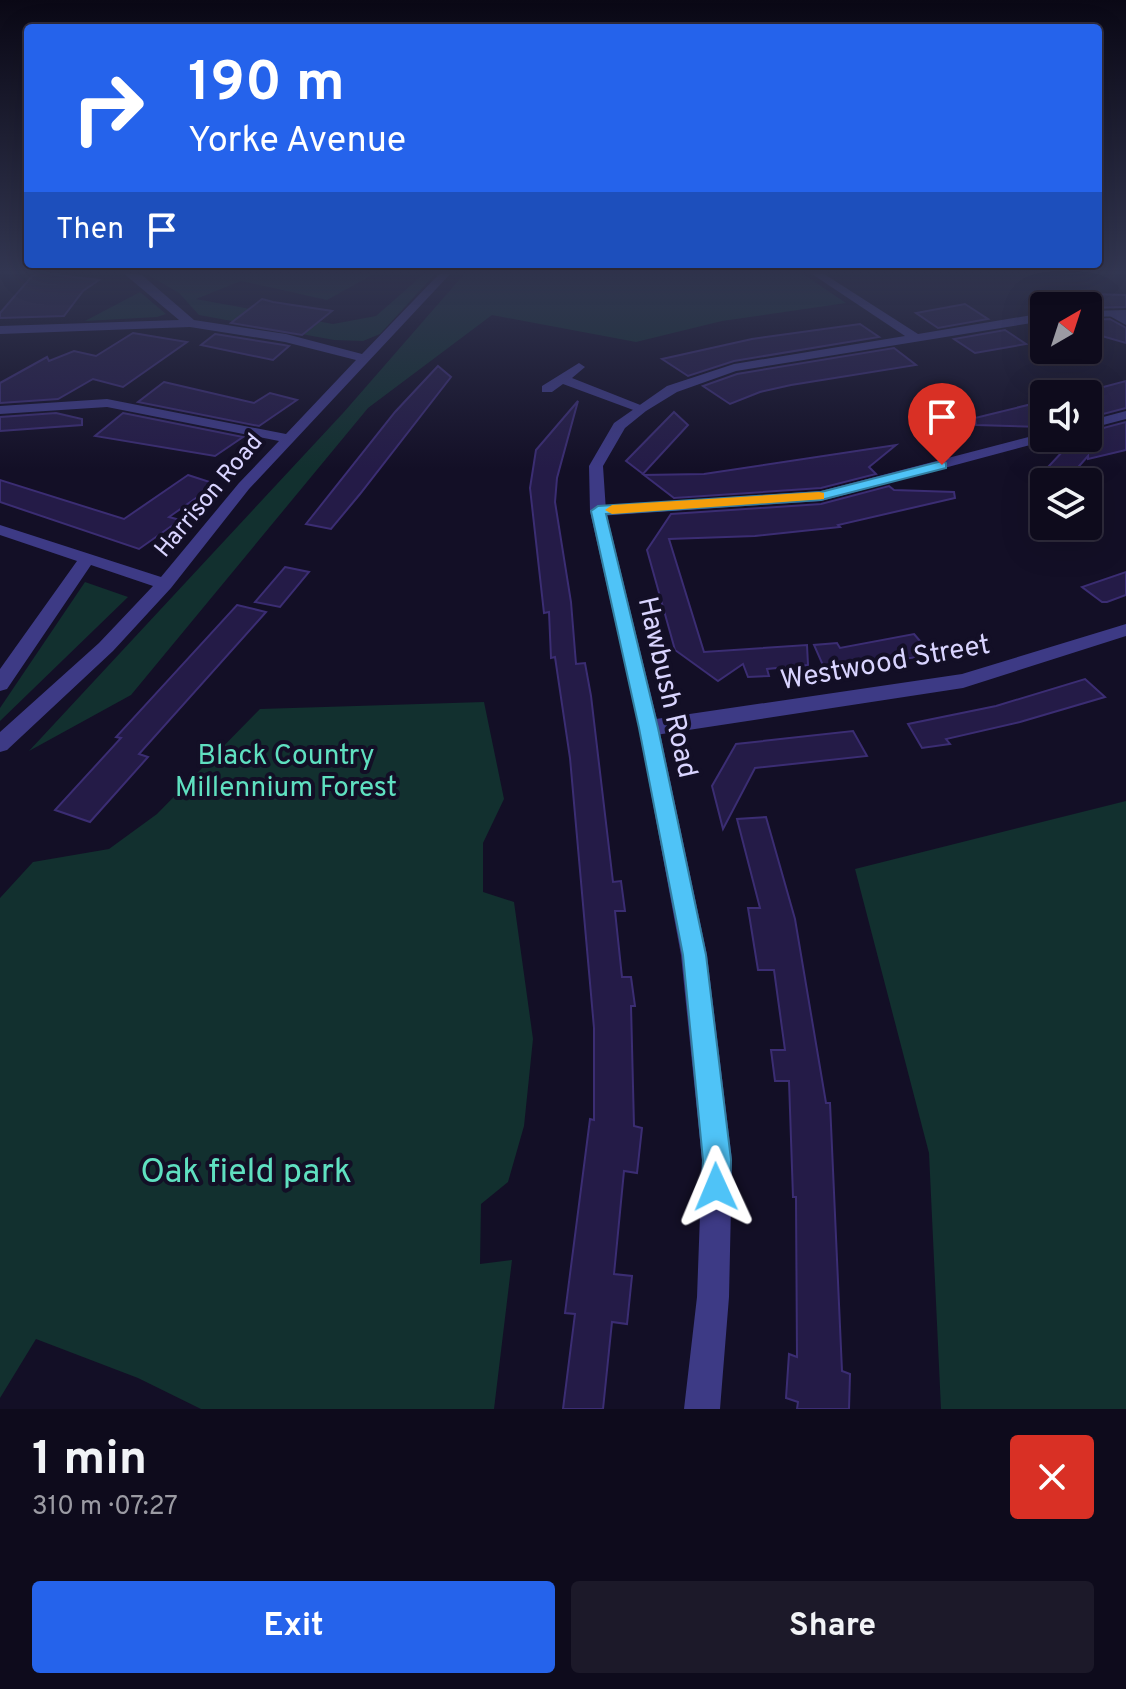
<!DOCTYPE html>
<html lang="en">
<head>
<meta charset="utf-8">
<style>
  body { margin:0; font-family:Overpass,sans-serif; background:#1c1929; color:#f1f3f6; height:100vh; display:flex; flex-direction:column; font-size:30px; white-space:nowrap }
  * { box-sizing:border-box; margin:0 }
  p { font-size:26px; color:#9b9ba3 }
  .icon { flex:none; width:44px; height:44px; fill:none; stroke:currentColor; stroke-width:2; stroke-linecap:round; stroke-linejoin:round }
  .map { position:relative; height:1409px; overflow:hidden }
  .drawer { display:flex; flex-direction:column; background:#0e0b1c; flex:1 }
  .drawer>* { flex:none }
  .guide { position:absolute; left:24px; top:24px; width:1078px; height:244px; border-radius:8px; box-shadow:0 8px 32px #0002,0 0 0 2px #2e2b3b; background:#2563eb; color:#fff; overflow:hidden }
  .needle { width:52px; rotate:39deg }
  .controls { position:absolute; left:1030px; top:292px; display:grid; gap:16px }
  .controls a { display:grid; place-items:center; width:72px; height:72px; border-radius:8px; background:#0e0b1c; box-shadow:0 8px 32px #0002,0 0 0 2px #2e2b3b; font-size:40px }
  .pin { position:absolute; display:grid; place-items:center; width:68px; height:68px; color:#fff; margin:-82px -34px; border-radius:50% 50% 50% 0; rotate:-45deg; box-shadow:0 0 8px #0007 }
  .pin .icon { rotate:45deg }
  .me { position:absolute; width:88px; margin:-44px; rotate:359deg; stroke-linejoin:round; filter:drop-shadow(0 0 6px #0008) }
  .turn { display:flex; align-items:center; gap:28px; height:168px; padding:0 32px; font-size:36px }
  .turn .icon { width:104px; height:104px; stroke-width:2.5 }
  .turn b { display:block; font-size:56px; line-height:68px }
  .then { display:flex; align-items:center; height:76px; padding:0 32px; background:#0003; gap:16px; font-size:30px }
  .round { display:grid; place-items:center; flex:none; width:84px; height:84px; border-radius:8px; background:#1c1929 }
  .summary { display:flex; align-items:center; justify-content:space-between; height:136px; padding:0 32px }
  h1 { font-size:48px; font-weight:700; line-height:60px }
  .primary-button { display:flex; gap:16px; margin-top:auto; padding:16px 32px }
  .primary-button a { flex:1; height:92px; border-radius:8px; background:#2563eb; color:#fff; font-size:32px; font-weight:700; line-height:92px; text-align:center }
  .primary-button a+a { background:#1c1929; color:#f1f3f6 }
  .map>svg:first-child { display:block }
  .green { fill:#12302f }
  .building { fill:#241b47; stroke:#3b2d73; stroke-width:2 }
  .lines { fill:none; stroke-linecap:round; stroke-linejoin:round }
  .minor { fill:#3d3a85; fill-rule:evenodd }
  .tertiary { fill:#3d3a85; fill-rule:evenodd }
  .route { fill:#4fc3f7; stroke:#337fa1; stroke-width:2 }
  .slow { fill:#f59e0b }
  .labels { text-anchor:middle; stroke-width:8; stroke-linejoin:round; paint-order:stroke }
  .far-street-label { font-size:24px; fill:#d9d4ff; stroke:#130f26 }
  .street-label { font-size:28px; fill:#d9d4ff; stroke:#130f26 }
  .park-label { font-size:28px; fill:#5fe0c0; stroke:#130f26 }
  .near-park-label { font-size:34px; fill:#5fe0c0; stroke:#130f26 }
</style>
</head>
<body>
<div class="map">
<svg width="1126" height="1409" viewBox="0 0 1126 1409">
  <rect width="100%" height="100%" fill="#130f26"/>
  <g class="green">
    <polygon points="143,272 374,274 327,300 241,281 196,299 333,324 376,316 426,272 437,272 380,334 363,341 334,340 199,315 179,293"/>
    <polygon points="466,272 800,272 846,303 722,321 636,342 492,315 368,408 131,695 29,751 344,412"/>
    <polygon points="140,292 166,314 157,317 85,321"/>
    <polygon points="85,582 128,597 0,721 0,708"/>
    <polygon points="484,702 504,799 483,843 483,892 514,902 533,1039 524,1126 508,1182 481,1204 480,1264 512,1260 494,1409 201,1409 138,1378 36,1339 0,1398 0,898 33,862 109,849 157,814 260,709"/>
    <polygon points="1126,801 1126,1409 941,1409 929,1153 855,869"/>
  </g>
  <g class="building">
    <polygon points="39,273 99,280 83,291 64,316 0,318 0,313 32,276"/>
    <polygon points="1088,294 1126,295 1126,307 1088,308"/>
    <polygon points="262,299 273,302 332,311 302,335 231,323"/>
    <polygon points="965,304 988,319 938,328 916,313"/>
    <polygon points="1110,319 1126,328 1126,343 1088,332 1088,320"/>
    <polygon points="860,324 879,337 734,361 688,376 662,359 752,339"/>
    <polygon points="1005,330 1026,344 975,353 954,339"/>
    <polygon points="133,333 187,342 123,387 93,379 58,399 0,403 0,383 47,357 49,361 74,351 96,356"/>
    <polygon points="215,334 284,345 289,346 273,360 201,345"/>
    <polygon points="894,348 916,365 791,385 760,392 730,404 703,386 737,374"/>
    <polygon points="438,366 451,377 360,494 331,529 306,524 395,412"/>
    <polygon points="1126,381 1126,408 1088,418 1088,391"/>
    <polygon points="164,382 254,403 270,393 297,400 259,426 138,402"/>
    <polygon points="578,401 557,478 555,502 571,602 576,664 585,663 591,696 613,882 621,881 625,911 615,911 622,977 631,977 635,1006 631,1006 634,1126 642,1128 637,1173 624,1171 614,1274 632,1276 627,1324 612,1322 603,1409 563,1409 575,1314 565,1313 590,1119 594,1120 594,1028 570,758 555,657 551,658 549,612 544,613 530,488 536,450"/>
    <polygon points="1044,401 1044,427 976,425 975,418"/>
    <polygon points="674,412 688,425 643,474 626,461"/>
    <polygon points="56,413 82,419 82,425 0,431 0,417"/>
    <polygon points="123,413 243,437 215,456 95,436"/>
    <polygon points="1126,422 1126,450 1088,459 1088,456 1065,482 1034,482 1064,450 1088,445 1088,432"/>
    <polygon points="896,445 869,467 876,474 821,488 674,498 644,475 704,474"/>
    <polygon points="188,475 216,484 169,517 180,520 139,549 0,502 0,480 124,519"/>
    <polygon points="889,486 894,490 954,492 955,498 838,525 840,527 755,536 669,539 704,652 807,645 808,665 767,669 769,676 748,677 743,664 718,681 675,650 647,550 671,514 821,504"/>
    <polygon points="285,567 309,572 280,607 255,602"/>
    <polygon points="1126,572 1126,595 1107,602 1102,602 1082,587"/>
    <polygon points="237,605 266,612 139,754 148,757 90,822 55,810 121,738 116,737"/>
    <polygon points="914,634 932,655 825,670 814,645 837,643 840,648"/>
    <polygon points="1085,679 1105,697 1020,722 946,739 950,744 922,748 908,724 996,706"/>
    <polygon points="853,731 867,756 755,768 723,829 712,786 736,744"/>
    <polygon points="766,817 795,919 826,1103 830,1103 842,1371 850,1374 849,1409 797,1409 798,1402 786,1398 789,1354 797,1357 796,1197 793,1197 789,1081 775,1081 771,1050 785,1050 774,970 758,970 748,908 760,908 737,819"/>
  </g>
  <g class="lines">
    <g class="minor">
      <polygon points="122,272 142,275 194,320 286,334 362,354 441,272 452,272 249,489 171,588 113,651 7,750 0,752 0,732 99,643 153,586 91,565 7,689 0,691 0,669 77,561 0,535 0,525 161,577 239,483 279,441 107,407 0,414 0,406 107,399 286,434 356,360 285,342 190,327 0,334 0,326 179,320"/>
      <polygon points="1108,311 1116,311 1126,316 1126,325 1108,315"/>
      <polygon points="579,363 585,367 572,378 648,408 636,411 563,384 552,392 542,392 542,386"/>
      <polygon points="1126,411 1126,419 1088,429 1088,421"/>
      <polygon points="1044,433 1044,438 1050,438 1049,440 821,501 598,516 590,511 598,506 821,491"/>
      <polygon points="1126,624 1126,636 963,688 649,736 642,733 639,728 642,723 649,720 962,674"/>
    </g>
    <g class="tertiary">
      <polygon points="809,272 821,272 918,334 1044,313 1044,321 736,371 677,392 646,411 625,428 603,466 606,511 659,728 707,955 732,1160 729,1297 720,1409 684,1409 697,1297 702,1160 681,955 639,728 590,511 589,466 614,423 667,386 734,364 905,336"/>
      <polygon points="1126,310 1126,316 1088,317 1088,311"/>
    </g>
  </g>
  <linearGradient id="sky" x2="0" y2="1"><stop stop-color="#0a0815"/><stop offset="0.58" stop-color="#333752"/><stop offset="1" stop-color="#333752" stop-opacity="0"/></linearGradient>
  <rect width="1126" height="469" fill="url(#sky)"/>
  <polygon class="route" points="942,461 946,463 946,468 821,500 606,514 658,728 706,955 731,1160 730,1187 726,1197 716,1201 706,1197 702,1187 703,1160 683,955 639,728 591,511 598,506 821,492"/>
  <polygon class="slow" points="819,492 824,493 824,499 612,514 605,510 612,505"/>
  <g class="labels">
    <g class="far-street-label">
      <text transform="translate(208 495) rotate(-50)" y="8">Harrison Road</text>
    </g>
    <g class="street-label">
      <text transform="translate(885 661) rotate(-10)" y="10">Westwood Street</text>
      <text transform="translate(669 687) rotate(77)" y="10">Hawbush Road</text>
    </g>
    <g class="park-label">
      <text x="286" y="764">Black Country<tspan x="286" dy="32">Millennium Forest</tspan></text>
    </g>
    <g class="near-park-label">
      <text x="246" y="1182">Oak field park</text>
    </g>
  </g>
</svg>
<div class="controls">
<a><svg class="needle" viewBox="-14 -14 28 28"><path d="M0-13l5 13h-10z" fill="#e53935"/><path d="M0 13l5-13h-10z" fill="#9b9ba3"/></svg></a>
<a><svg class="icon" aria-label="sound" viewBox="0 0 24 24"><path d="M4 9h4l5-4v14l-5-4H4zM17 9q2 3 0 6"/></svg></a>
<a><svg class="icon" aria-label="layers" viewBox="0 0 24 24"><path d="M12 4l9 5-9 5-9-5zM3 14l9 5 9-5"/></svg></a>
</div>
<div class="pin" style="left:942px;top:465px;background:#d93025"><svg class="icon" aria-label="arrive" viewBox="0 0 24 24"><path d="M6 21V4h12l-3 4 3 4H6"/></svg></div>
<svg class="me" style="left:716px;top:1187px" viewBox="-20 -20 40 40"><path d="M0-17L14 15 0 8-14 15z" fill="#4fc3f7" stroke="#fff" stroke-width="4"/></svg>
<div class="guide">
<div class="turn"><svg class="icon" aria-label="right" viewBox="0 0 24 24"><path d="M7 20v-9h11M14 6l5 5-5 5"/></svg><div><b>190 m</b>Yorke Avenue</div></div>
<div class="then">Then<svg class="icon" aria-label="arrive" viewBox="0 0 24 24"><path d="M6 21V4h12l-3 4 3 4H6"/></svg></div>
</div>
</div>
<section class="drawer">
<div class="summary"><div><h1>1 min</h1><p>310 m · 07:27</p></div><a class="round" style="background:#d93025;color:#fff"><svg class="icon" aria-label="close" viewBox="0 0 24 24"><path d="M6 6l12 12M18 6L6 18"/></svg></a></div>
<div class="primary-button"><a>Exit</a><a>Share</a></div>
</section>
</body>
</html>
